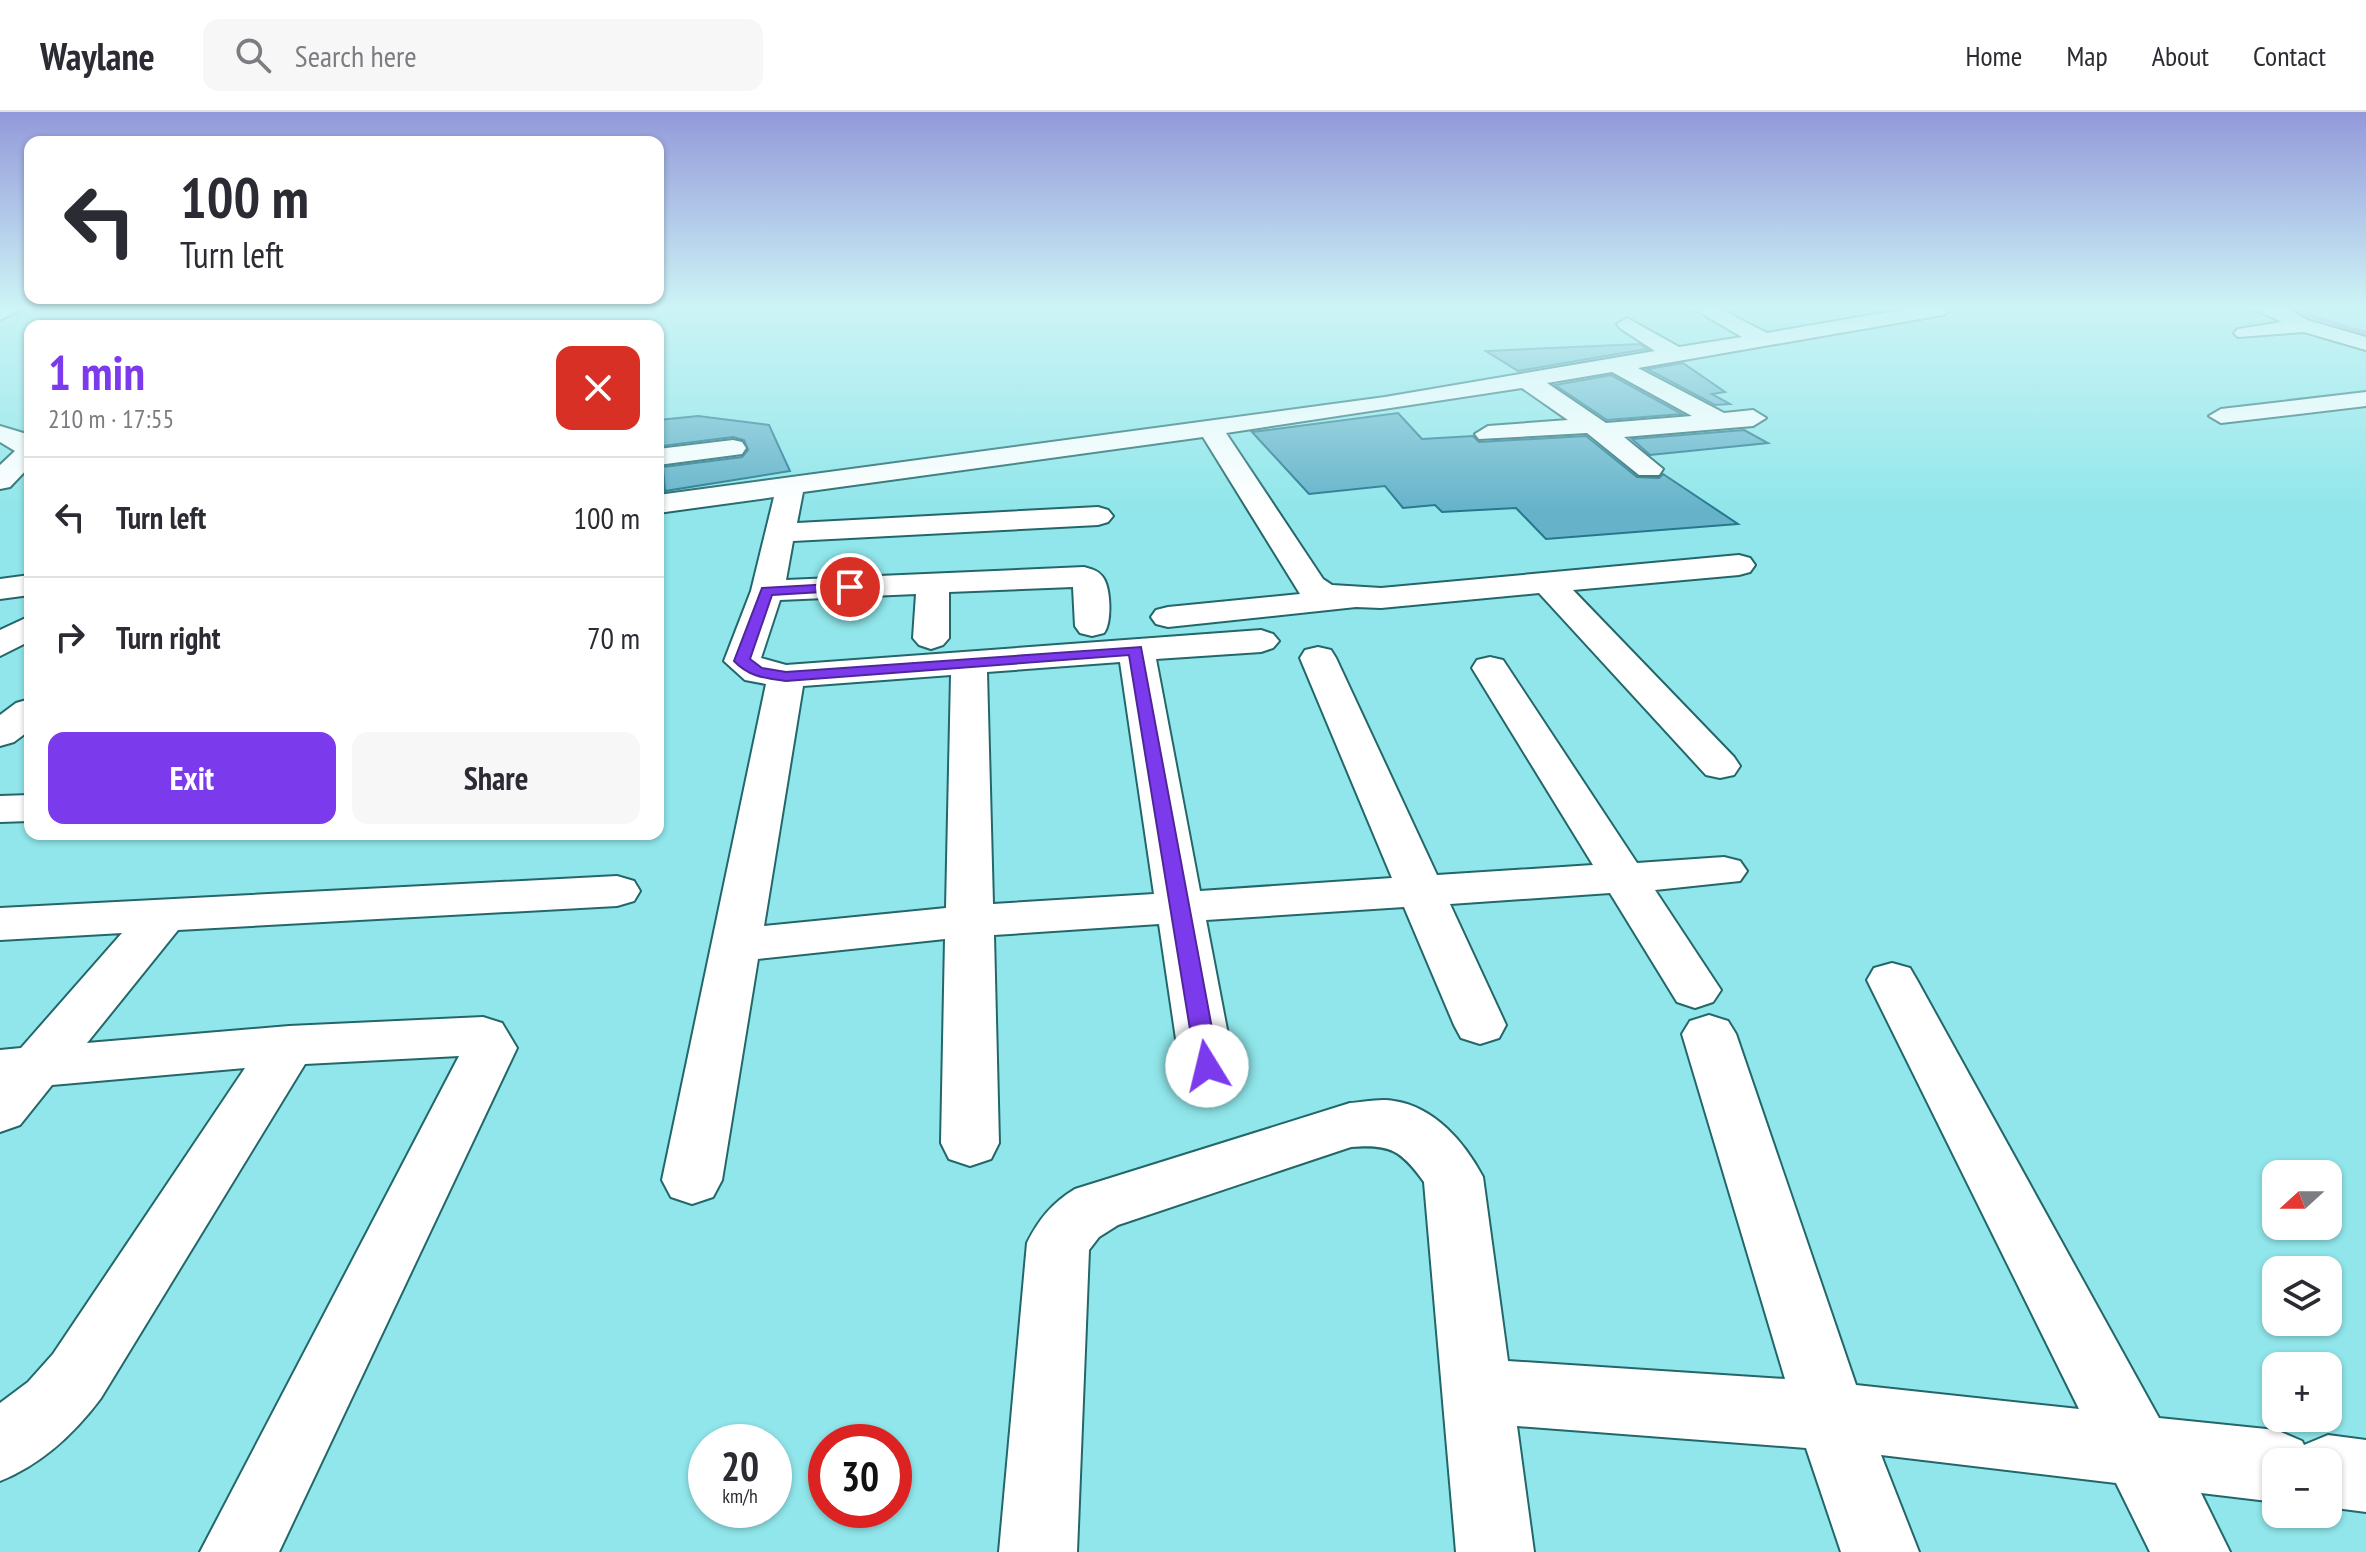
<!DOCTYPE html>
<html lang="en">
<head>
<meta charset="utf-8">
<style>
  body { margin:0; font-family:"PT Sans Narrow",sans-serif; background:#f7f7f7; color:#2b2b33; height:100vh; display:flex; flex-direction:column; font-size:30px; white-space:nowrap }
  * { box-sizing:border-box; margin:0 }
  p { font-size:26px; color:#7c7c81 }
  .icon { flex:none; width:44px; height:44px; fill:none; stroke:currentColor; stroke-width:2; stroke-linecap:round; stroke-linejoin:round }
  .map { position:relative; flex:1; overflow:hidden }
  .side { position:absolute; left:24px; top:208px; width:640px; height:520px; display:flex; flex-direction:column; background:#fff; border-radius:16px; box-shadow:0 2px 6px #0004 }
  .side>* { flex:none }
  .top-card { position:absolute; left:24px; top:24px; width:640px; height:168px; border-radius:16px; box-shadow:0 2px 6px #0004; background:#fff; color:#2b2b33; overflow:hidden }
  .needle { width:52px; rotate:249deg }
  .controls { position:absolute; left:2262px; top:1048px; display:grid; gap:16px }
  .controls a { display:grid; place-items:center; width:80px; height:80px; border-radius:16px; background:#fff; box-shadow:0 2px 6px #0004; font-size:40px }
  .speed { position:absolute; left:688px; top:1312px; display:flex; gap:16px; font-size:40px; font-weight:700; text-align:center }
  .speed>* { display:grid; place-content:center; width:104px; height:104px; border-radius:50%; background:#fff; box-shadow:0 2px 6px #0004; line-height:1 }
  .speed small { font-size:20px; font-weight:400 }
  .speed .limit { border:12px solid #d22; background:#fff; color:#111 }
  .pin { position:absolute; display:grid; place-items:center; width:68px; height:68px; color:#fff; margin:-34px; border:4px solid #fff; border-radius:50%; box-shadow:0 2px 8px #0007 }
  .me { position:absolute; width:88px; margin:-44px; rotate:351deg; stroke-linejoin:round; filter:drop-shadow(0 0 6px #0008) }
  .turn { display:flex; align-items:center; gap:28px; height:168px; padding:0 24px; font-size:36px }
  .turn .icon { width:104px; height:104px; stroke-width:2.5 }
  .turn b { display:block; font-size:56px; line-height:68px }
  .round { display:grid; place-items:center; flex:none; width:84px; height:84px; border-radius:16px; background:#f7f7f7 }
  .summary { display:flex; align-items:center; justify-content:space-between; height:136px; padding:0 24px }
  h1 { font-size:48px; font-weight:700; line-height:60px; color:#7c3aed }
  .cta { display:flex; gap:16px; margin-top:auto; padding:16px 24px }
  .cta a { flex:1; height:92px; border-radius:16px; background:#7c3aed; color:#fff; font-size:32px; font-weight:700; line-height:92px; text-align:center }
  .cta a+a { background:#f7f7f7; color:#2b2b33 }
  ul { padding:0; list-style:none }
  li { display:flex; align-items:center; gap:24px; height:120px; padding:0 24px; border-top:2px solid #e1e1e2 }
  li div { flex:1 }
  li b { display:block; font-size:30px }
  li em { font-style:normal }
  header { display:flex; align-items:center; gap:48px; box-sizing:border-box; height:112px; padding:0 40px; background:#fff; border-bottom:2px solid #e1e1e2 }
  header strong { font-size:38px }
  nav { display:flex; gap:44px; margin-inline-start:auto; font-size:28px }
  .search { width:560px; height:72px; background:#f7f7f7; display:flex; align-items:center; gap:20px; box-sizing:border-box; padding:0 28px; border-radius:16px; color:#7c7c81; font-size:30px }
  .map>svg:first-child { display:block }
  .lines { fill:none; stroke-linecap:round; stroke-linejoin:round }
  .stream { fill:#b570c6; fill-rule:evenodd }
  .building { fill:#65b2c9; stroke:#25778d; stroke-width:2 }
  .minor-casing { stroke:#23676a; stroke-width:4 }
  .minor { fill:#fff; fill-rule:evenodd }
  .route { fill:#7c3aed; stroke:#51269a; stroke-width:2 }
</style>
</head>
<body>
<header>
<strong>Waylane</strong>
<div class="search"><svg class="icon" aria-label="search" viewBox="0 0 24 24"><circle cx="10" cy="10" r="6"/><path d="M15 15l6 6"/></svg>Search here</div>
<nav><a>Home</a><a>Map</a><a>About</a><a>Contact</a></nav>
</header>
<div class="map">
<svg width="2366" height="1440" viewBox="0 0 2366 1440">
  <rect width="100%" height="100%" fill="#90e6ea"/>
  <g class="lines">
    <polygon class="stream" points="2282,197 2293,197 2366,219 2366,223"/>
  </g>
  <g class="building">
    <polygon points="1640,232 1647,237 1518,259 1486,239"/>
    <polygon points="1683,251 1725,280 1712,282 1730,292 1715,293 1647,257"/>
    <polygon points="1611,263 1682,302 1607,308 1555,273"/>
    <polygon points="1398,301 1422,327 1473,324 1479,330 1586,324 1637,365 1659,366 1663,362 1738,412 1546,427 1516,396 1442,400 1435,393 1403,396 1385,374 1309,382 1252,320"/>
    <polygon points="698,304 769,313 790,359 665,379 663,355 742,345 748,338 744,328 733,325 662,334 659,308"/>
    <polygon points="1744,318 1768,331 1650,343 1632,327"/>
  </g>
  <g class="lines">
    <defs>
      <g id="minor">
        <polygon points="0,197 22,197 0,208"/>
        <path d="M1694 197H1720L1767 221 1906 197H1953L1943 203 1638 256 1724 301 1753 298 1766 306 1753 314 1624 325 1663 357 1659 363H1639L1587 321 1479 327 1475 322 1488 314 1568 308 1522 276 1226 321 1323 467 1332 473 1381 476 1739 443 1750 446 1755 453 1750 460 1739 463 1573 478 1734 645 1740 654 1734 663 1720 666 1706 663 1539 481 1381 496 1356 495 1168 515 1156 512 1151 505 1156 498 1168 495 1300 482 1203 325 803 380 797 411 1098 395 1108 398 1113 404 1108 410 1098 413 793 429 786 468 1084 455C1091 457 1097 458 1102 464 1111 474 1112 511 1104 521L1092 524 1080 521 1075 514 1073 475 949 480V526L943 533 931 537 919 533 913 526 916 482 780 488 761 546 786 553 1261 518 1273 522 1279 529 1273 536 1261 540 1156 547 1200 779 1392 766 1300 546 1305 538 1318 535 1331 538 1336 546 1437 763 1593 753 1472 556 1477 548 1490 545 1503 548 1637 751 1724 745 1740 749 1747 759 1740 769 1655 778 1721 878 1713 890 1695 896 1677 890 1610 781 1450 792 1506 913 1499 926 1480 932 1461 926 1454 913 1404 795 1206 808 1234 954 1226 968 1207 974 1188 968 1180 954 1159 812 994 823 999 1031 991 1047 970 1054 949 1047 941 1031 945 827 758 847 722 1068 713 1085 692 1092 671 1085 662 1068 766 572 745 568 724 549 751 479 774 385 658 401V383L1385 285 1655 239 1620 216 1617 212 1627 206 1679 235 1742 225ZM1612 260 1692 304 1606 311 1547 271ZM1120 550 1154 782 993 792 987 560ZM951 563 946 796 764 814 803 574Z"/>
        <polygon points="2254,197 2288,197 2307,208 2366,225 2366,238 2304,220 2238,225 2234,221 2238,217 2282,210"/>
        <polygon points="2366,280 2366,294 2221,311 2209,304 2221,297"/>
        <polygon points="0,314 30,323 30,354 10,375 0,377 0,353 15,339 0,330"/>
        <polygon points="733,328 742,330 746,336 742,342 658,353 658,337"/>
        <polygon points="30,463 30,483 0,487 0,467"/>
        <polygon points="30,504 30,529 0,544 0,518"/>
        <polygon points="30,587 30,618 14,630 0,634 0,603 16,591"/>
        <polygon points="30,683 30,709 0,710 0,684"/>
        <path d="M617 764 634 769 640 779 634 789 617 794 178 818 87 931 289 914 483 905 502 911 517 936 279 1440H200L459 944 305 952 101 1286C74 1322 42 1352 0 1369V1291L28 1270 53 1242 245 956 52 973 20 1013 0 1020V938L21 936 122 821 0 828V796Z"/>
        <path d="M1892 851 1910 856 1917 868 2159 1306 2276 1318 2302 1329 2304 1333 2328 1323 2366 1328V1400L2328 1395V1350H2276V1390L2201 1381 2230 1440H2150L2116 1371 1881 1343 1919 1440H1841L1806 1336 1517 1314 1534 1440H1456L1424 1070C1401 1038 1390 1032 1351 1035L1118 1113 1099 1125 1089 1138 1077 1440H999L1027 1131C1039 1107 1052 1091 1075 1077L1350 991C1364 990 1381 986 1394 989 1435 995 1465 1031 1483 1065L1508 1249 1785 1267 1682 922 1690 909 1709 903 1728 909 1736 922 1856 1273 2079 1297 1867 868 1874 856Z"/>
      </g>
    </defs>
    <use href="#minor" class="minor-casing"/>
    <use href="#minor" class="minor"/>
  </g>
  <linearGradient id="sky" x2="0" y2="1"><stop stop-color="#9399da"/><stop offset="0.49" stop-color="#cdf4f6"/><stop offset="1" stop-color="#cdf4f6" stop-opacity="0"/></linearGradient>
  <rect width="2366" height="399" fill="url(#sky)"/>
  <path class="route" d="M850 471 857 475 855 478 772 483 750 547 762 556 786 560 1141 535 1219 954 1215 960H1199L1196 954 1129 543 786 569C765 566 749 565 734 549L762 476Z"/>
</svg>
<div class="controls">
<a><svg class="needle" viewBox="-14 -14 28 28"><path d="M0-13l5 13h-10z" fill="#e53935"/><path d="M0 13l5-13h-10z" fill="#7c7c81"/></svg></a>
<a><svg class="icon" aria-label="layers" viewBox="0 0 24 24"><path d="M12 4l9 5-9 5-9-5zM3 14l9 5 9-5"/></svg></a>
<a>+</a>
<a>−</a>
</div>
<div class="speed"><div>20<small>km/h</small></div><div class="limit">30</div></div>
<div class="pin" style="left:850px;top:475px;background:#d93025"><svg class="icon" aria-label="arrive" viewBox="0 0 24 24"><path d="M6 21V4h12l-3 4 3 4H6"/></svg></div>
<svg class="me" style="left:1207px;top:954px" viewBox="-20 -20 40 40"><circle r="19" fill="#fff"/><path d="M0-13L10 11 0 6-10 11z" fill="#7c3aed"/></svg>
<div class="top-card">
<div class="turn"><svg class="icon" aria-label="left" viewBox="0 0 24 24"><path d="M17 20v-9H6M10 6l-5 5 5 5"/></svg><div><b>100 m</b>Turn left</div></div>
</div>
<section class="side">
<div class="summary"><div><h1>1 min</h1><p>210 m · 17:55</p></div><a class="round" style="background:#d93025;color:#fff"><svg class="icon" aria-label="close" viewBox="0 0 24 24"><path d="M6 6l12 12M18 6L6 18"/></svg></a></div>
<ul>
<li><svg class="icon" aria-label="left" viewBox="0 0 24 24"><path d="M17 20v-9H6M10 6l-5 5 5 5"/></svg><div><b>Turn left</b></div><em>100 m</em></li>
<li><svg class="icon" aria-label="right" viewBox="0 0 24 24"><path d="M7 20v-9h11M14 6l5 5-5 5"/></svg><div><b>Turn right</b></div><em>70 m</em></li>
</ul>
<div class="cta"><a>Exit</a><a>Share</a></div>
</section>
</div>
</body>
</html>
